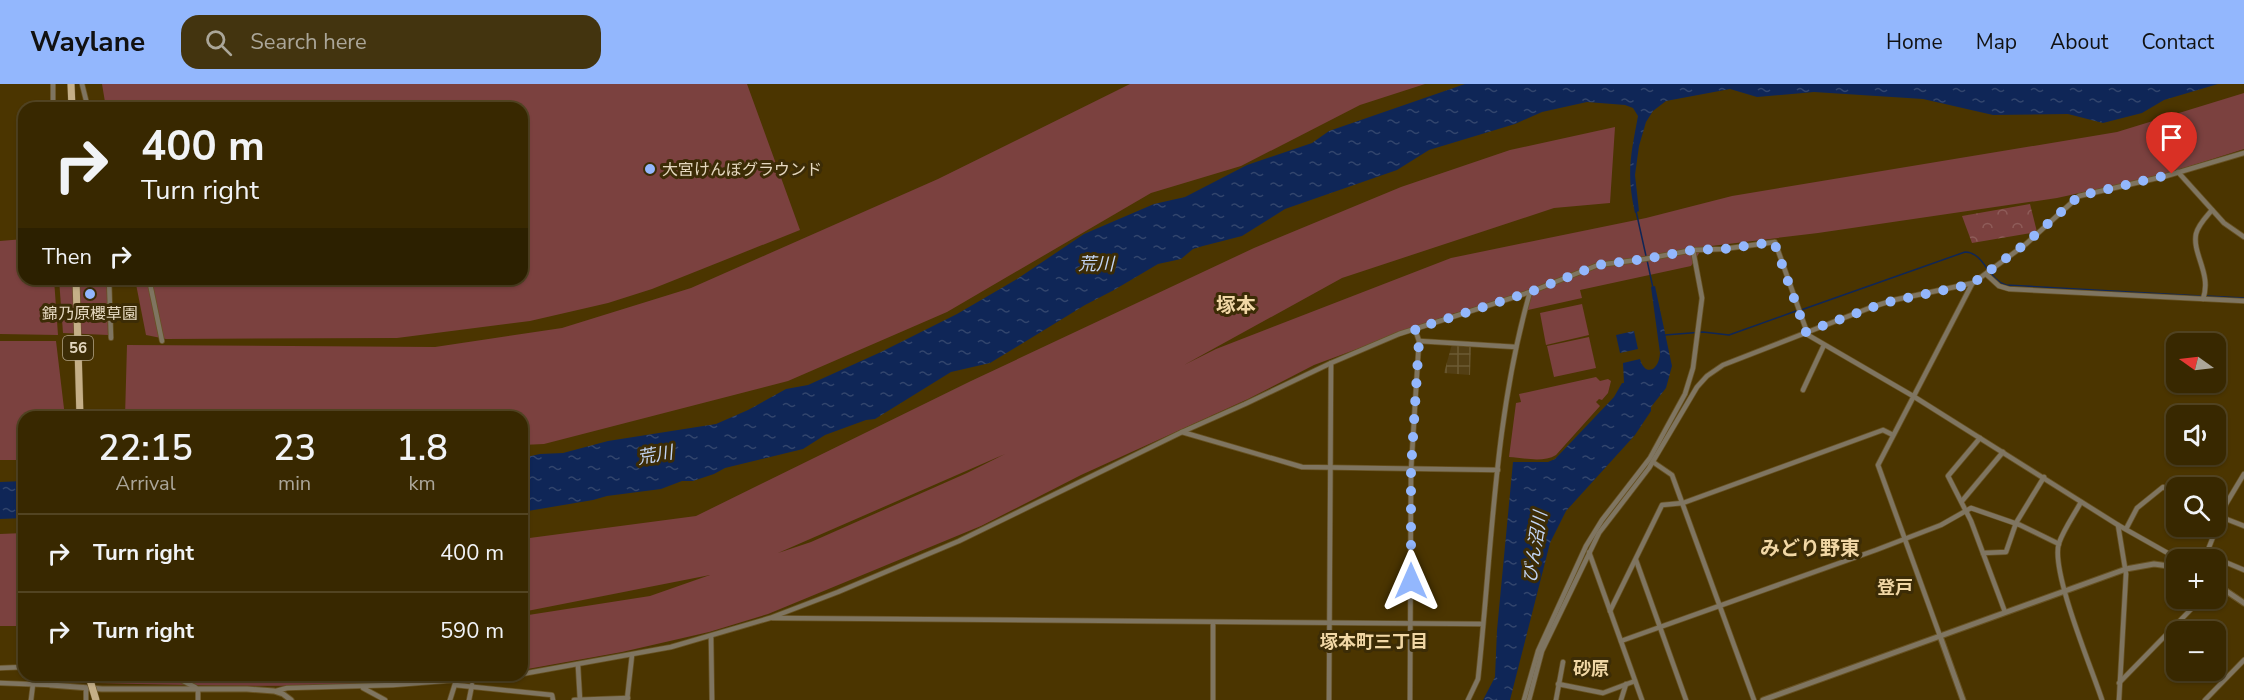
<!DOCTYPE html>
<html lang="en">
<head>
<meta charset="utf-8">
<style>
  body { margin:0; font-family:"Nunito Sans","Noto Sans JP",sans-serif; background:#43340f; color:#f1f3f6; height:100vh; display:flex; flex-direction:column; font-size:22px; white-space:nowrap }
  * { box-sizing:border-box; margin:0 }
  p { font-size:20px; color:#aba699 }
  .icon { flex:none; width:33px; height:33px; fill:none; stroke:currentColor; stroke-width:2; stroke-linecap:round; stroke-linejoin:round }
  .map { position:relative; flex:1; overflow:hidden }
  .drawer { position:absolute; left:18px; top:327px; width:510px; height:270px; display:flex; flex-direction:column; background:#382800; border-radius:18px; box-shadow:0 2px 4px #0004,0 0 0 2px #524422 }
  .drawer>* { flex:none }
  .hud { position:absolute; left:18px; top:18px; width:510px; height:183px; border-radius:18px; box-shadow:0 2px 4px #0004,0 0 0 2px #524422; background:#382800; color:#f1f3f6; overflow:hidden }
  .needle { width:39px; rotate:284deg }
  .fabs { position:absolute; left:2166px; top:249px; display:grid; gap:12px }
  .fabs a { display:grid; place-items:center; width:60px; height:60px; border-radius:12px; background:#382800; box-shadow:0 2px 4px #0004,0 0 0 2px #524422; font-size:30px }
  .pin { position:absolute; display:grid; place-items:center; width:51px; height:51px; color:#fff; margin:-62px -26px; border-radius:50% 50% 50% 0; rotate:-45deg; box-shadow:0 0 6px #0007 }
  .pin .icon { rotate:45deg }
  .me { position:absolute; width:66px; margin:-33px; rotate:0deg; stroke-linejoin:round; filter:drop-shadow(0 0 4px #0008) }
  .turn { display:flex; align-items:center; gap:21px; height:126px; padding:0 24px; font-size:27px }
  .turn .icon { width:78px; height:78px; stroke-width:2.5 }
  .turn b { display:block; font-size:42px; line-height:51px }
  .then { display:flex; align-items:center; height:57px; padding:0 24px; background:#0003; gap:12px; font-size:22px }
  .eta { display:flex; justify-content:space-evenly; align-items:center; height:102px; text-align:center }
  .eta b { font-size:36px; font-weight:600; line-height:42px }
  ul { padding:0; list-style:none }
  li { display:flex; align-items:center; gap:18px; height:78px; padding:0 24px; border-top:2px solid #524422 }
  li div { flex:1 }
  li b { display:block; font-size:22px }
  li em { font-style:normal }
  header { display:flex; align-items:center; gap:36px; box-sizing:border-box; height:84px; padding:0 30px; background:#93b7fd; color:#111 }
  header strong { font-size:28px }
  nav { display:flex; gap:33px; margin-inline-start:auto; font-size:21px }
  .search { width:420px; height:54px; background:#43340f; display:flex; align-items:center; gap:15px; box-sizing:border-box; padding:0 21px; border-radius:18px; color:#aba699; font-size:22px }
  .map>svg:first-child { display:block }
  .industrial { fill:url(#industrial-grid) }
  .green { fill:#7b413f; fill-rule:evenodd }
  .park { fill:url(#park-crowns) }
  .water { fill:url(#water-ripples) }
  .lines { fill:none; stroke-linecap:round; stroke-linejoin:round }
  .stream { stroke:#0f2657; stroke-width:1.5 }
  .minor-casing { stroke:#675223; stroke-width:6 }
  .tertiary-casing { stroke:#675223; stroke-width:7 }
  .primary-casing { stroke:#675223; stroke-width:8 }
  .minor { stroke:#7f7561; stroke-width:4.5 }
  .tertiary { stroke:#7f7561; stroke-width:5 }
  .primary { stroke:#c5af87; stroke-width:7 }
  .primary-bridge-casing { stroke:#675223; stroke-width:8; stroke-linecap:butt }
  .primary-bridge { stroke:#c5af87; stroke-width:7 }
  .route { stroke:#93b7fd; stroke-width:10; stroke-dasharray:0 18 }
  .poi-dot { fill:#93b7fd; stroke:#3c2c06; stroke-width:2 }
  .labels { text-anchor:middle; stroke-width:6; stroke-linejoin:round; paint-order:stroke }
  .shield { fill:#3c2c06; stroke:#b2a488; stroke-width:1.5 }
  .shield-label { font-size:15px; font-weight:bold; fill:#e5d8c0 }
  .poi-label { font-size:16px; fill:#e5d8c0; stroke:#3c2c06; text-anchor:start }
  .water-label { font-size:18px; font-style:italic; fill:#c3d5f5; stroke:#3c2c06 }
  .neighbourhood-label { font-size:18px; font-weight:bold; fill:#f1d7a5; stroke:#3c2c06 }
  .quarter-label { font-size:20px; font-weight:bold; fill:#f1d7a5; stroke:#3c2c06 }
</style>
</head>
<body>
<header>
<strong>Waylane</strong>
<div class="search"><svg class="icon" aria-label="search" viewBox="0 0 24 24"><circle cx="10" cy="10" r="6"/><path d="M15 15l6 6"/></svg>Search here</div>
<nav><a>Home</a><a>Map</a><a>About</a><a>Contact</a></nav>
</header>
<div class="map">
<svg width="2244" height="616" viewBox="0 0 2244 616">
  <defs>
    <pattern id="industrial-grid" width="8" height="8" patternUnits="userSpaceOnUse" patternTransform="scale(1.5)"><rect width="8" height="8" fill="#533f14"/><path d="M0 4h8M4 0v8" fill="none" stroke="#6c5a34"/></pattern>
    <pattern id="park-crowns" width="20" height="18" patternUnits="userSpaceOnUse" patternTransform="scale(1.5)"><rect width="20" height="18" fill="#7b413f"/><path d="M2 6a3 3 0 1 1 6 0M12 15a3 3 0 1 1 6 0" fill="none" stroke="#8e5c59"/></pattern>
    <pattern id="water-ripples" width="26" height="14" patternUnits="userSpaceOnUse" patternTransform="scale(1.5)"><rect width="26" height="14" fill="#0f2657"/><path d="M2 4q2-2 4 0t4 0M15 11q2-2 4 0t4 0" fill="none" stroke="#32456d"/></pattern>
  </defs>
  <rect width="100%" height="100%" fill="#4b3500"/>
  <polygon class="industrial" points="1452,260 1471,261 1470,291 1444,289"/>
  <g class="green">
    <polygon points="102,0 747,0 800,146 652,205 608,219 530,237 397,254 166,255 146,251 135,195 522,195 522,24 106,24"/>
    <polygon points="1130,0 1425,0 1360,21 1241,82 1151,109 947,228 788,297 544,360 522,361 522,333 125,333 127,261 435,263 562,244 691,204 938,95"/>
    <path d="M2244 9V65L2162 91 2057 114 1818 149 1703 163 1691 182 1580 206 1582 214 1528 226V207L1446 232 1314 281 1248 315 1081 391 981 442 768 530 709 548 622 568 522 586V532L650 512 710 491 522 528V455L696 432 971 297 1254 164 1401 103 1510 66 1615 43 1610 119 1554 124 1342 194 1184 281 1216 265 1451 174 1646 134 1732 112 2117 48ZM1005 370 967 389 811 458 778 469Z"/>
    <polygon points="24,155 24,195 54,195 58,251 0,250 0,157"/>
    <polygon points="59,195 107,195 108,251 63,249"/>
    <polygon points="1582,220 1589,251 1546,261 1540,229"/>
    <polygon points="1589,253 1596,284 1554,293 1547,262"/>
    <polygon points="0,257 56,257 65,333 24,333 24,376 0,376"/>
    <path d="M1596 293 1600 297 1608 295 1611 297 1608 309 1602 316 1599 315 1596 318 1600 322 1556 371C1543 379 1524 374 1509 373L1516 319 1521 318 1519 310Z"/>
    <polygon points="24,449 24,542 0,542 0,450"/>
    <path d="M95 591H476C351 606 223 602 97 599Z"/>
  </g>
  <polygon class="park" points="2030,120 2037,148 1972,159 1962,132"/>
  <g class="water">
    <path d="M1465 0H2218L2164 16 2142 29 2103 39 2068 30 1993 31 1923 15 1814 8 1757 13 1730 5 1666 17 1653 27 1646 38 1639 62 1635 91 1639 127 1635 129C1626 89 1631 70 1638 32L1633 24 1625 21 1587 18 1542 28 1515 40 1429 66 1397 86 1285 125 1242 152 1203 162 1193 165 1181 175 1158 180 1114 206 1085 221 990 279 951 288 875 335 866 336 825 351 803 365 725 384 714 390 693 397H682L661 405 607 412 593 416 522 428V374L540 370 563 369 608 357 716 340 748 326 786 305 808 301 881 268 957 230 1017 195 1084 150 1154 120 1185 113 1247 81 1312 59 1329 47Z"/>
    <path d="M1655 202 1672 282 1666 304 1651 323V327L1635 351 1566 427 1550 459 1510 616H1483L1495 593 1497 546 1513 378H1548L1555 375 1614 313 1622 299H1624L1623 279 1640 275C1645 293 1659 287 1660 269L1651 203Z"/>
    <polygon points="1634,247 1638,265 1620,269 1616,251"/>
    <polygon points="24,397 24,434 0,435 0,398"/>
  </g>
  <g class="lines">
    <g class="stream">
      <polyline points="1636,127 1646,172"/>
      <polyline points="1647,176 1653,204"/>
      <polyline points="2206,212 2244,214"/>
      <path d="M1801 226 1965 168C1984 168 1988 196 2006 201L2201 212"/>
      <polyline points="1665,251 1703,248 1729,251 1796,227"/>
    </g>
    <defs>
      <g id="minor">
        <polyline points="82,0 88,24"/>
        <polyline points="53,24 53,0"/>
        <polyline points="2178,88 2224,139 2244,153"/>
        <polyline points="1986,190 1999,202 2009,205 2244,217"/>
        <polyline points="109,195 111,254"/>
        <polyline points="149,195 162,257"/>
        <path d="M2203 215C2212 190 2192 170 2196 150 2198 141 2206 133 2212 126"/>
        <polyline points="1419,257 1516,263"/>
        <polyline points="1803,306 1824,261"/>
        <polyline points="1182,348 1302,383 1498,386"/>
        <polyline points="1980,354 1948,392 1971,437 2005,528"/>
        <polyline points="1653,378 1672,391 1754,616"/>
        <polyline points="1962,417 2003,368"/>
        <path d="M2081 418C2074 431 2064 445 2059 459 2050 486 2092 585 2102 616"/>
        <polyline points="2216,431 2244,442"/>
        <polyline points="2118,441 2126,490 2119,616"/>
        <polyline points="2126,445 2137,424 2163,403 2176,410"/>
        <polyline points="1589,468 1642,616"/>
        <polyline points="1983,469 2006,468 2016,439 2044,393"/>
        <polyline points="2206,470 2244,486"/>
        <polyline points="1636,476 1686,616"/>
        <polyline points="2204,476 2226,420 2244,390"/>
        <polyline points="1610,527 1662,421 1683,419 1883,346 1893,351"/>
        <polyline points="772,534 1483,540"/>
        <polyline points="711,552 712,616"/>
        <polyline points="1940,552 1878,381 1972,200"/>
        <polyline points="1621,557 1876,466 1941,441 1971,424 2020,441 2059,460"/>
        <polyline points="578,582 580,616"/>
        <polyline points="0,584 24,583"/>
        <polyline points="522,590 671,563 770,534 838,508 959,457 1182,348 1245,320 1331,279 1399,250 1530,208 1598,181 1645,175 1693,166 1723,165 1775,158 1808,251 1913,312 2118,441 2180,476"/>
        <polyline points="171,591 195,603 198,606 198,616"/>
        <polyline points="0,599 51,601"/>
        <polyline points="2119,599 2202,514"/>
        <polyline points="1558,600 1603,609 1635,597"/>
        <polyline points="455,601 552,611 553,616"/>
        <polyline points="86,604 86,616"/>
        <polyline points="363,604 385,616"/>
        <polyline points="276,607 287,604 393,601 518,591"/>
        <polyline points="31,616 33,600"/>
        <polyline points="450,616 455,600"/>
        <polyline points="469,616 472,601"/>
        <polyline points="574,616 628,614"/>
        <polyline points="627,616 632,571"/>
        <polyline points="1213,616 1213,539"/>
        <polyline points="1329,616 1331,279"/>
        <polyline points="1410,616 1411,386 1419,257 1415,245"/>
        <path d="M1468 616 1478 595C1492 466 1494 333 1530 208"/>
        <polyline points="1524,616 1538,567 1586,462 1602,436 1650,374 1685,310 1693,284 1702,214 1693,166"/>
        <polyline points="1529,616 1542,567 1599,449 1649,384 1697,303 1707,292 1723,281 1872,223 1894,216 1973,199 2026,160 2079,112 2166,92 2244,69"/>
        <polyline points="1556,616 1563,578"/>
        <polyline points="1621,616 1626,600"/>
        <polyline points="2205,616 2244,576"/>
      </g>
      <g id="tertiary">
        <polyline points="2216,500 2244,519"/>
        <polyline points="1940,552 1963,616"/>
        <polyline points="51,601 102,605 247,605 274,607 283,610 291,616"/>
        <polyline points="1763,616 2126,485 2154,480 2176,483"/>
      </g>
      <g id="primary">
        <polyline points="71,0 72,24"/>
        <polyline points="76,195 80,333"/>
      </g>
    </defs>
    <use href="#minor" class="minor-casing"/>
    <use href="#tertiary" class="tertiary-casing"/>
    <use href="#primary" class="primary-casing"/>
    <use href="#minor" class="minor"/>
    <use href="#tertiary" class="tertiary"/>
    <use href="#primary" class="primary"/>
    <defs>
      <polyline id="primary-bridge" points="90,596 96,616"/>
    </defs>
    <use href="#primary-bridge" class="primary-bridge-casing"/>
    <use href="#primary-bridge" class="primary-bridge"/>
  </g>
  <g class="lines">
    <polyline class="route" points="1411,497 1411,386 1419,257 1415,245 1530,208 1598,181 1645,175 1693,166 1724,165 1774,158 1806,248 1884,219 1972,200 2025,160 2079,112 2172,90"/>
  </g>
  <g class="poi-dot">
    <circle cx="650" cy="85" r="6"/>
    <circle cx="90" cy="210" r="6"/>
  </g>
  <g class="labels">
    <rect class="shield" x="63" y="252" width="30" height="24" rx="4.5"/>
    <g class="shield-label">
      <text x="78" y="269">56</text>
    </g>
    <g class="poi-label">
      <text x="662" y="91">大宮けんぽグラウンド</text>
      <text x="90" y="235" text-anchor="middle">錦乃原櫻草園</text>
    </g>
    <g class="water-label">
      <text x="1096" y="186">荒川</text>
      <text transform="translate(655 371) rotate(-10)" y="6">荒川</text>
      <text transform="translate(1535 463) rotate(-81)" y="6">びん沼川</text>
    </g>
    <g class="neighbourhood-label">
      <text x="1895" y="510">登戸</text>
      <text x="1374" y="564">塚本町三丁目</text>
      <text x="1591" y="591">砂原</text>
    </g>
    <g class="quarter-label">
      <text x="1236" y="228">塚本</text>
      <text x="1810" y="471">みどり野東</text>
    </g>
  </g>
</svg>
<div class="fabs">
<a><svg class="needle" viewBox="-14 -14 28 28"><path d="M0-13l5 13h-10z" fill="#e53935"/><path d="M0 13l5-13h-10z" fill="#aba699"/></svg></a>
<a><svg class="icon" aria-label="sound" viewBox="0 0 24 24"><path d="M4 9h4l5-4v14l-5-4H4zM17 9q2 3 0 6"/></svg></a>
<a><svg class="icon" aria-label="search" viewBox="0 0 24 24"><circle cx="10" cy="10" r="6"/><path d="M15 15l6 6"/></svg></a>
<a>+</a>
<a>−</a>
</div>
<div class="pin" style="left:2172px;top:90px;background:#d93025"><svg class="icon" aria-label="arrive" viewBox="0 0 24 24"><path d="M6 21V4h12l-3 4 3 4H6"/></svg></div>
<svg class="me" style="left:1411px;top:497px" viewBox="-20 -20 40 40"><path d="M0-17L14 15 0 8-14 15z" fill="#93b7fd" stroke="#fff" stroke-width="4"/></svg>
<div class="hud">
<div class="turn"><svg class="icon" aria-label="right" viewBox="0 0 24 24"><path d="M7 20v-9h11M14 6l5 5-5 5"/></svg><div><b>400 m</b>Turn right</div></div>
<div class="then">Then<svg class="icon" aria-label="right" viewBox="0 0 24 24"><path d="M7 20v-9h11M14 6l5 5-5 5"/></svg></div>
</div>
<section class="drawer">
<div class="eta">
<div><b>22:15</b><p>Arrival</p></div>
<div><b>23</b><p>min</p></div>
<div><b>1.8</b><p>km</p></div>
</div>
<ul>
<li><svg class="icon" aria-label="right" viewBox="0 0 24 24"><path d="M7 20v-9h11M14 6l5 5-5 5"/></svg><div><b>Turn right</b></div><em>400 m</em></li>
<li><svg class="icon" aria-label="right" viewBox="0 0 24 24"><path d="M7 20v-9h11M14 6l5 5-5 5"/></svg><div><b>Turn right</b></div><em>590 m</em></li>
</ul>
</section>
</div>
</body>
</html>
